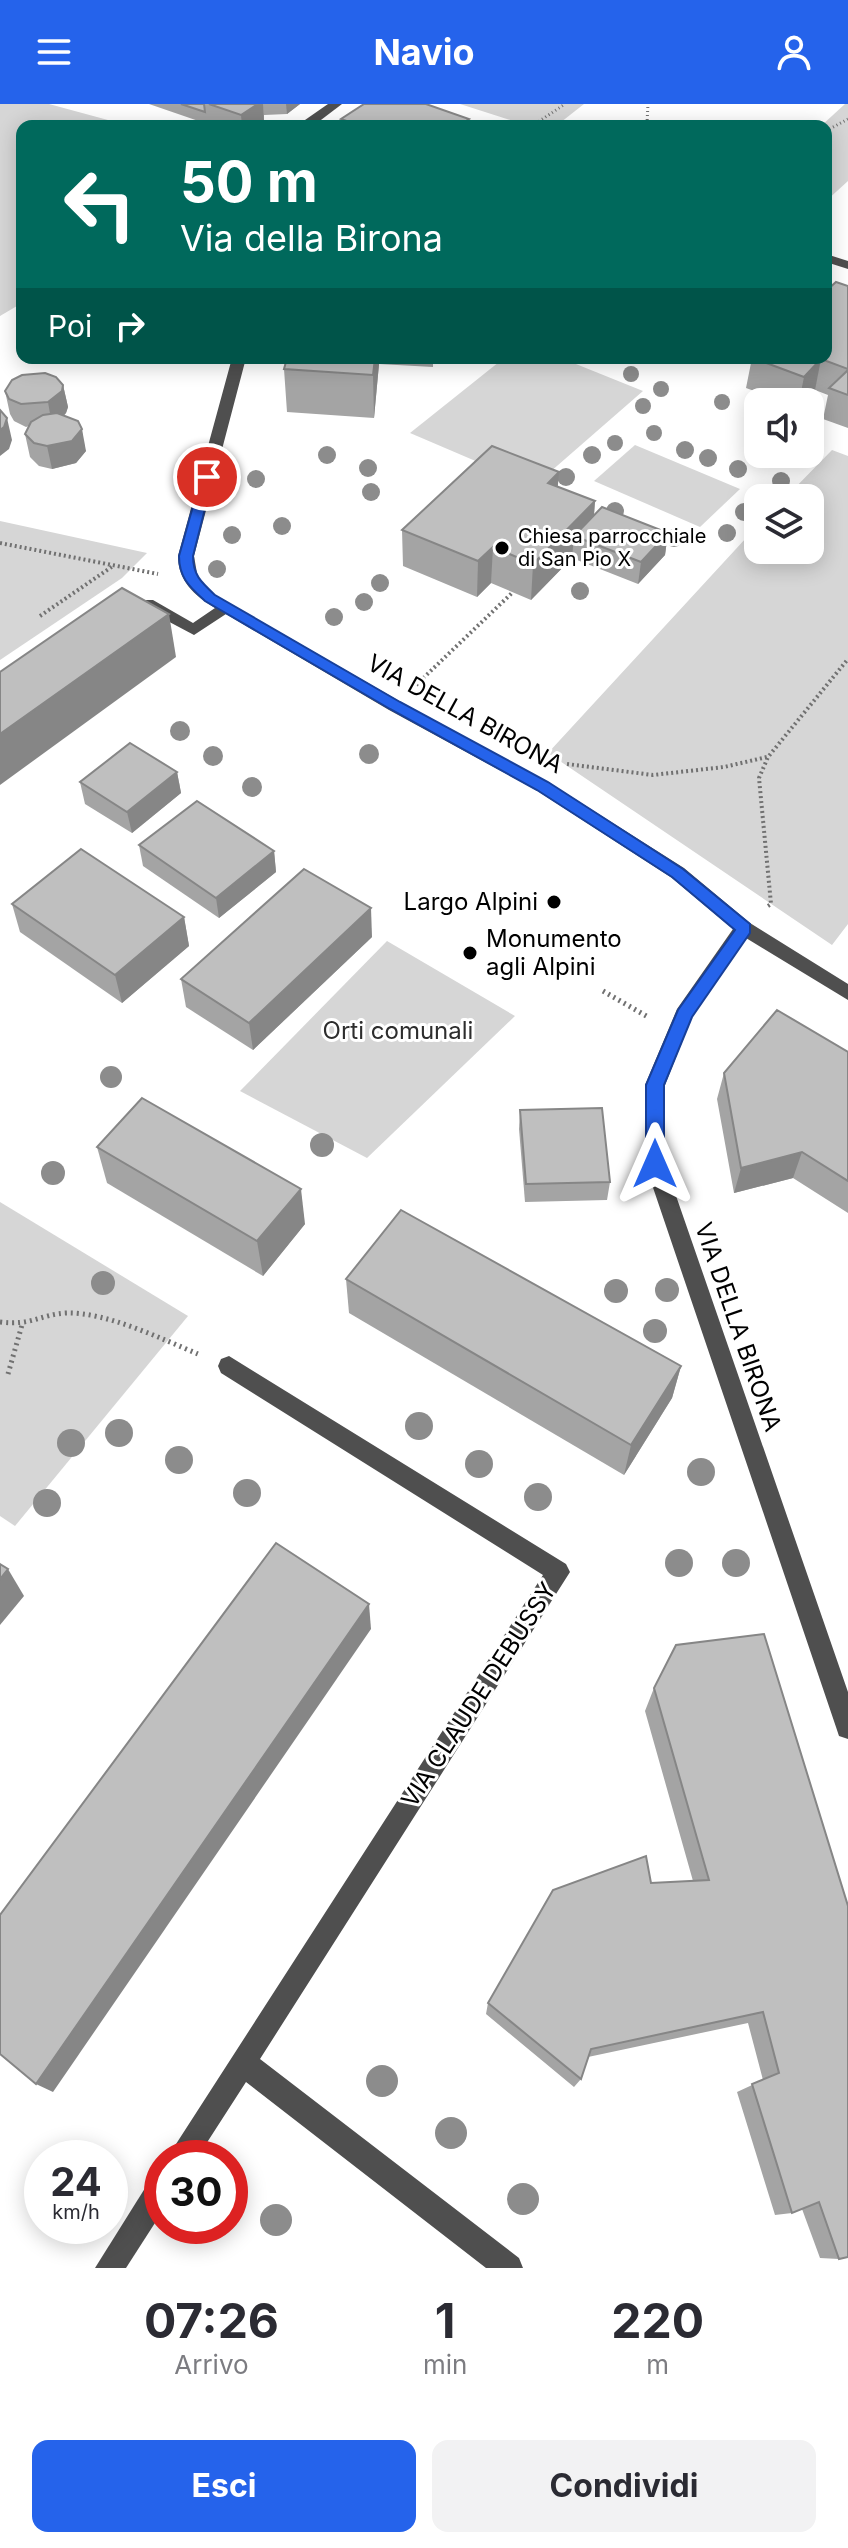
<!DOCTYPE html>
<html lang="it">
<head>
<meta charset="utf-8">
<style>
  body { margin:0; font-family:Inter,sans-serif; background:#f2f2f3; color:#2b2b33; height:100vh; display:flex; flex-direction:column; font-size:30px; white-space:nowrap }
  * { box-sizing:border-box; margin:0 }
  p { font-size:26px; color:#7c7c81 }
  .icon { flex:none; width:44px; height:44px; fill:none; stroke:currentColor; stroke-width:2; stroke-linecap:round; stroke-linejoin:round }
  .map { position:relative; height:2164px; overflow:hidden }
  .panel { display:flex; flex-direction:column; background:#fff; flex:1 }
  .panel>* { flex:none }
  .banner { position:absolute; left:16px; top:16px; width:816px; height:244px; border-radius:16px; box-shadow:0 4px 20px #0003; background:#00695c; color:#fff; overflow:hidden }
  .fabs { position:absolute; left:744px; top:284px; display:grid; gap:16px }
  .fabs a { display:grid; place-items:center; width:80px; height:80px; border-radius:16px; background:#fff; box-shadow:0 4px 20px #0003; font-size:40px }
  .speed { position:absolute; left:24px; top:2036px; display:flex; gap:16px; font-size:40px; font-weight:700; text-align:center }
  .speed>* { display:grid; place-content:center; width:104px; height:104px; border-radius:50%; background:#fff; box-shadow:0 4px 20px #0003; line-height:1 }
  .speed small { font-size:20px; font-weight:400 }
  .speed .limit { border:12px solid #d22; background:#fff; color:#111 }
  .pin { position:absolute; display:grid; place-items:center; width:68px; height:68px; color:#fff; margin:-34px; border:4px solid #fff; border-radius:50%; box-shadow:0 2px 8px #0007 }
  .me { position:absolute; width:88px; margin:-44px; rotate:0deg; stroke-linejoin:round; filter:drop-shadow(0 0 6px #0008) }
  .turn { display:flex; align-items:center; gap:28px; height:168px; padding:0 32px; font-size:36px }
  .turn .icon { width:104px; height:104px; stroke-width:2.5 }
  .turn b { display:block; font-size:56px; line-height:68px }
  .then { display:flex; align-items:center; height:76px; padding:0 32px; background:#0003; gap:16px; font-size:30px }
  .eta { display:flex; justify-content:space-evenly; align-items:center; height:136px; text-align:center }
  .eta b { font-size:48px; font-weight:700; line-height:56px }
  .cta { display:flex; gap:16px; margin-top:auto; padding:16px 32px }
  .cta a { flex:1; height:92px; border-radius:16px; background:#2563eb; color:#fff; font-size:32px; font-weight:700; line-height:92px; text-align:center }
  .cta a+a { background:#f2f2f3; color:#2b2b33 }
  header { display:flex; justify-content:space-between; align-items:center; height:104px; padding:0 32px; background:#2563eb; color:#fff; font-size:36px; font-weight:700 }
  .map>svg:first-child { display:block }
  .green { fill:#d6d6d6 }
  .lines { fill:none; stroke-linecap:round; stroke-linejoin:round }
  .path-far2 { stroke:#717171; stroke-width:3; stroke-dasharray:1 3; stroke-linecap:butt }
  .path-far1 { stroke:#717171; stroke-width:4; stroke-dasharray:2 3; stroke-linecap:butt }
  .path { stroke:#717171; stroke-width:5; stroke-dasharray:2 4; stroke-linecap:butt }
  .minor { fill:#4f4f4f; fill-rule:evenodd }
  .tree { fill:#8c8c8c }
  .wall { fill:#a4a4a4 }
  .shaded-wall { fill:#868686 }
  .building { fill:#bfbfbf; stroke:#868686; stroke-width:2 }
  .route { fill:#2563eb; stroke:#184099; stroke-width:2 }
  .poi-dot { fill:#000; stroke:#fff; stroke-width:3 }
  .labels { text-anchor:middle; stroke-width:6; stroke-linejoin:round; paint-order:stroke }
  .far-poi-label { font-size:20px; fill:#000; stroke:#fff; text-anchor:start }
  .street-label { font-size:24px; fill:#000; stroke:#fff }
  .poi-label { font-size:24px; fill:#000; stroke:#fff; text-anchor:end }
  .park-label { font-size:24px; fill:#2d2d2d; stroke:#fff }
</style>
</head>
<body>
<header><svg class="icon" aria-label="menu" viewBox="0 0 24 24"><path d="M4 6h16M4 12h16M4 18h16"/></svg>Navio<svg class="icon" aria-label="person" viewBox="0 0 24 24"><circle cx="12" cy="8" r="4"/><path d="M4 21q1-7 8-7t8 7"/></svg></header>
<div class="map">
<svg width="848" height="2164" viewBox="0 0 848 2164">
  <rect width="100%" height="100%" fill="#fff"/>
  <g class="green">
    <polygon points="0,0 49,0 130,22 22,22 22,199 0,212"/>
    <polygon points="460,0 584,0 556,22 529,22"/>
    <polygon points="845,0 848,0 848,77 826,97 826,22 821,22"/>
    <polygon points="504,254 561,254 643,287 534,382 410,329"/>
    <polygon points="635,341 740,385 700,423 594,377"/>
    <polygon points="832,346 848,352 848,820 832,841 548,649 758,421 758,446 810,446 810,394 785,394"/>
    <polygon points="0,417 147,449 122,474 0,556"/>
    <polygon points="387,837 515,912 367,1054 240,987"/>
    <polygon points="0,1098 188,1212 15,1422 0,1412"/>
  </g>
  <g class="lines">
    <g class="path-far2">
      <polyline points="532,22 565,0"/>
      <polyline points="643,22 647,19 648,0"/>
      <polyline points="826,27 848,15"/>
    </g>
    <g class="path-far1">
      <polyline points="0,439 158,470"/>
      <polyline points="40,512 113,462"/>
      <polyline points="416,581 513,488"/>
      <polyline points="567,660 653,671 724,663 767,653"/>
      <polyline points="768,802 771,800 759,674 768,653 848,555"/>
    </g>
    <g class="path">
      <polyline points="603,887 648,913"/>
      <path d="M0 1218C32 1222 41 1210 67 1209 106 1208 162 1235 198 1250"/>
      <polyline points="8,1270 22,1221"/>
    </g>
    <g class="minor">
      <polygon points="328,0 342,0 313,22 301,22 305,16"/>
      <polygon points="826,150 848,157 848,165 826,158"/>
      <path d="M232 254H246L194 452 198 475 215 491 401 598 548 678 684 764 750 819 848 880V896L746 834 692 913 665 981V1060L848 1588V1635L839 1632 836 1623 645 1060V981L677 905 733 825 672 774 536 686 389 606 226 510 194 531 143 504V496H153L193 519 215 504C194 491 178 477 178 452Z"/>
      <polygon points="229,1252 566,1460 570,1468 260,1955 519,2154 523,2164 486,2164 246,1978 197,2054 167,2054 543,1471 221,1269 218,1262 221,1255"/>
      <polygon points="162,2069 162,2108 126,2164 95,2164 152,2073"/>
    </g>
  </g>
  <g class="tree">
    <circle cx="631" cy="270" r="8"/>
    <circle cx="661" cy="285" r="8"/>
    <circle cx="722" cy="298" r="8"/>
    <circle cx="643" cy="302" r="8"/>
    <circle cx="654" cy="329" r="8"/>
    <circle cx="615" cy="339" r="8"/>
    <circle cx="685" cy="346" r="9"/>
    <circle cx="327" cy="351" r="9"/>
    <circle cx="592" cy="351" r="9"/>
    <circle cx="708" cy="354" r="9"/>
    <circle cx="368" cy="364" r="9"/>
    <circle cx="738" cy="365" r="9"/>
    <circle cx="566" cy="373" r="9"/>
    <circle cx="256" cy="375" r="9"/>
    <circle cx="781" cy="377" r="9"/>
    <circle cx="371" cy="388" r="9"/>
    <circle cx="615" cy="407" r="9"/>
    <circle cx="744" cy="408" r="9"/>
    <circle cx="282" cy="422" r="9"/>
    <circle cx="727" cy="429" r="9"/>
    <circle cx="232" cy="431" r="9"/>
    <circle cx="674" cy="434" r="9"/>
    <circle cx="217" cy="465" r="9"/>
    <circle cx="380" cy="479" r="9"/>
    <circle cx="580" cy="487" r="9"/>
    <circle cx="364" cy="498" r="9"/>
    <circle cx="334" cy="513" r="9"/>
    <circle cx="180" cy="627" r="10"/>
    <circle cx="369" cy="650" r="10"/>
    <circle cx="213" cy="652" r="10"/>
    <circle cx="252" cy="683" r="10"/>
    <circle cx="111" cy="973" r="11"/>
    <circle cx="322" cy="1041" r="12"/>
    <circle cx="53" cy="1069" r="12"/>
    <circle cx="103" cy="1179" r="12"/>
    <circle cx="667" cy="1186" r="12"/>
    <circle cx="616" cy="1187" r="12"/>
    <circle cx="655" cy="1227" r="12"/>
    <circle cx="419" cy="1322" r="14"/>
    <circle cx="119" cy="1329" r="14"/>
    <circle cx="71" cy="1339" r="14"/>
    <circle cx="179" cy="1356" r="14"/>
    <circle cx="479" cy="1360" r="14"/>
    <circle cx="701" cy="1368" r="14"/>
    <circle cx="247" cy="1389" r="14"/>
    <circle cx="538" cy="1393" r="14"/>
    <circle cx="47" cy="1399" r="14"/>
    <circle cx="679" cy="1459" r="14"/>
    <circle cx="736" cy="1459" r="14"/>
    <circle cx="382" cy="1977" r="16"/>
    <circle cx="451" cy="2029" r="16"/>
    <circle cx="523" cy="2095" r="16"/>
    <circle cx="276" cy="2116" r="16"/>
  </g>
  <g class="wall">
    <polygon points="149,0 300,0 287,10 264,11 264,18 259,22 213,22"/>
    <rect x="341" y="15" width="128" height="7"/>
    <polygon points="848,182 848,324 823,315 828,291 815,286 803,298 785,298 746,284 752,254 826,254 826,187"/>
    <polygon points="281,254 433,254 433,263 379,260 374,314 287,308 284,265 286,257 281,257"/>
    <polygon points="63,281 68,303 66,309 64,312 86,347 76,359 52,365 39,362 30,353 25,330 29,322 26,323 14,317 10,310 5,287"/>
    <polygon points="558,383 595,397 594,412 668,429 665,451 638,480 572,454 531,496 491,479 477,493 403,462 402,426"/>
    <polygon points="177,668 181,689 132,729 85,700 80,678"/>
    <polygon points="139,741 274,747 276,768 219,814 143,762"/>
    <polygon points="12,800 184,813 189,842 122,899 20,828"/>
    <polygon points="372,833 253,946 186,903 181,875"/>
    <polygon points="848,948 848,1109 793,1074 734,1089 717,995 724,969"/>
    <polygon points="520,1006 610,1078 607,1096 525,1098 519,1025"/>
    <polygon points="97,1043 305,1120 263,1172 107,1079"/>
    <polygon points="346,1175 681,1262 672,1294 624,1371 349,1209"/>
    <polygon points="676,1541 839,2155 820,2154 802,2105 792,2109 775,2111 737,1988 763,1976 748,1919 588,1953 581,1975 574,1983 486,1910 488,1899 651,1779 693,1777 645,1607 654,1584"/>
  </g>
  <g class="shaded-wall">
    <polygon points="258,0 263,0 264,18 259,22 242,22 241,11"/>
    <polygon points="286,0 300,0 287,10"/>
    <polygon points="469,15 469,22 459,22"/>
    <polygon points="375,254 379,254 379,260 374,314 373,271"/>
    <polygon points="821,255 815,286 803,298 799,298 804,273"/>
    <polygon points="63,281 68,303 66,309 52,321 48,298"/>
    <polygon points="7,314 12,336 9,345 0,352 0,326"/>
    <polygon points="82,325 86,347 76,359 52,365 47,342"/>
    <polygon points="559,368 556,405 548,379"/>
    <polygon points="595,397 592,434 574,432 572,454 531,496 533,460"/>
    <polygon points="668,429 665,451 638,480 641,458"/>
    <polygon points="493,443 491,479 477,493 478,457"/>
    <polygon points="169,510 176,553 0,681 0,630"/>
    <polygon points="177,668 181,689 132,729 127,708"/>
    <polygon points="274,747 276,768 219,814 216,794"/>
    <polygon points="371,804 372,833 253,946 249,919"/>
    <polygon points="184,813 189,842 122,899 115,871"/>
    <polygon points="802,1048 793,1074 734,1089 741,1064"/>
    <polygon points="301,1085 305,1120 263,1172 257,1137"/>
    <polygon points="681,1262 672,1294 624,1371 631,1341"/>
    <polygon points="8,1465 24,1492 0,1521 0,1475"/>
    <polygon points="369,1500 371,1525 53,1988 36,1980"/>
  </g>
  <g class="building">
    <polygon points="181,0 204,0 205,8"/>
    <polygon points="209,0 258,0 241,11"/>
    <polygon points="364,0 426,0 469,15 459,22 360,22 341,15"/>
    <polygon points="836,178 848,182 848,265 821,255 804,273 753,254 826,254 826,204 828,202 826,202 826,187"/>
    <polygon points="287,254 375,254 373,271 284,265"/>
    <polygon points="848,266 848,291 829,284"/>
    <polygon points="45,269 56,273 63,281 62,287 48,298 21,300 9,295 5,287 12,276 22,271"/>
    <polygon points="0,306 7,314 4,323 0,326"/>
    <polygon points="57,309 78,317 82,325 72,337 47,342 34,339 25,330 31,318 43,311"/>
    <polygon points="492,342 559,368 548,379 595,397 533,460 493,443 478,457 402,426"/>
    <polygon points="602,403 668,429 641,458 574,432"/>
    <polygon points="122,484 169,510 0,630 0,568"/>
    <polygon points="130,639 177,668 127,708 80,678"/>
    <polygon points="197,697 274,747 216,794 139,741"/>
    <polygon points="81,745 184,813 115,871 12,800"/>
    <polygon points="304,765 371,804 249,919 181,875"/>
    <polygon points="777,906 848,948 848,1077 802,1048 741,1064 724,969"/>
    <polygon points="142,994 301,1085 257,1137 97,1043"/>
    <polygon points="602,1004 610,1078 526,1080 520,1006"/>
    <polygon points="401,1106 681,1262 631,1341 346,1175"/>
    <polygon points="276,1439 369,1500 36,1980 0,1950 0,1811"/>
    <polygon points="0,1460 8,1465 0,1475"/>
    <polygon points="764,1530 848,1802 848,2153 839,2155 819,2098 792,2109 752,1980 779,1969 763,1908 591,1945 581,1975 488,1899 553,1786 646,1752 651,1779 709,1776 654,1584 676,1541"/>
  </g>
  <path class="route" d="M202 370 213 373 193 452C193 471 201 478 215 491L400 598 548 678 683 765 750 820V829L692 913 664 981V1060L661 1065H648L646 1060V981L678 906 735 826 672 773 537 686 390 605 205 497C190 483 179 474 179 452Z"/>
  <g class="poi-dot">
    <circle cx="502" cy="444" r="8"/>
    <circle cx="554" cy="798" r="8"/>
    <circle cx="470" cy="849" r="8"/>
  </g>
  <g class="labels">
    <g class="far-poi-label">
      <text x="518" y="439">Chiesa parrocchiale<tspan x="518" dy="23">di San Pio X</tspan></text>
    </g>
    <g class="street-label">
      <text transform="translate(465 610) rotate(29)" y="8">VIA DELLA BIRONA</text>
      <text transform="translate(738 1223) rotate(71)" y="8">VIA DELLA BIRONA</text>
      <text transform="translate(479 1591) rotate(-57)" y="8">VIA CLAUDE DEBUSSY</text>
    </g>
    <g class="poi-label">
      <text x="538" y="806">Largo Alpini</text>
      <text x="486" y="843" text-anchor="start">Monumento<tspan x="486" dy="28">agli Alpini</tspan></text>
    </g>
    <g class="park-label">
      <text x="398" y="935">Orti comunali</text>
    </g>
  </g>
</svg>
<div class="fabs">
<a><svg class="icon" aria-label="sound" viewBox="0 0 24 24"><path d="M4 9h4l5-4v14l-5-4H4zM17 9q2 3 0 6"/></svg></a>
<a><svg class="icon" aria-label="layers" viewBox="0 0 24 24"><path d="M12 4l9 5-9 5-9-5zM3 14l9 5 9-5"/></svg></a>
</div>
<div class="speed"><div>24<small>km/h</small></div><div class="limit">30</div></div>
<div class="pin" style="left:207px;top:373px;background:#d93025"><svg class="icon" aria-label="arrive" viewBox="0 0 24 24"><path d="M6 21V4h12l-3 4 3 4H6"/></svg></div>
<svg class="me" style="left:655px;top:1060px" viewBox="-20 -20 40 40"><path d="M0-17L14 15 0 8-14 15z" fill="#2563eb" stroke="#fff" stroke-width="4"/></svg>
<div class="banner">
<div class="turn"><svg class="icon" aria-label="left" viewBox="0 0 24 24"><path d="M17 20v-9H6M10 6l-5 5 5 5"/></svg><div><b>50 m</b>Via della Birona</div></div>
<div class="then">Poi<svg class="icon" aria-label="right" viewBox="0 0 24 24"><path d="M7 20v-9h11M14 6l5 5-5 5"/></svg></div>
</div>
</div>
<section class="panel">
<div class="eta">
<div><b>07:26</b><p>Arrivo</p></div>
<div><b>1</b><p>min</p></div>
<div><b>220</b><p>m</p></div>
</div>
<div class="cta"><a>Esci</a><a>Condividi</a></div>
</section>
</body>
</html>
